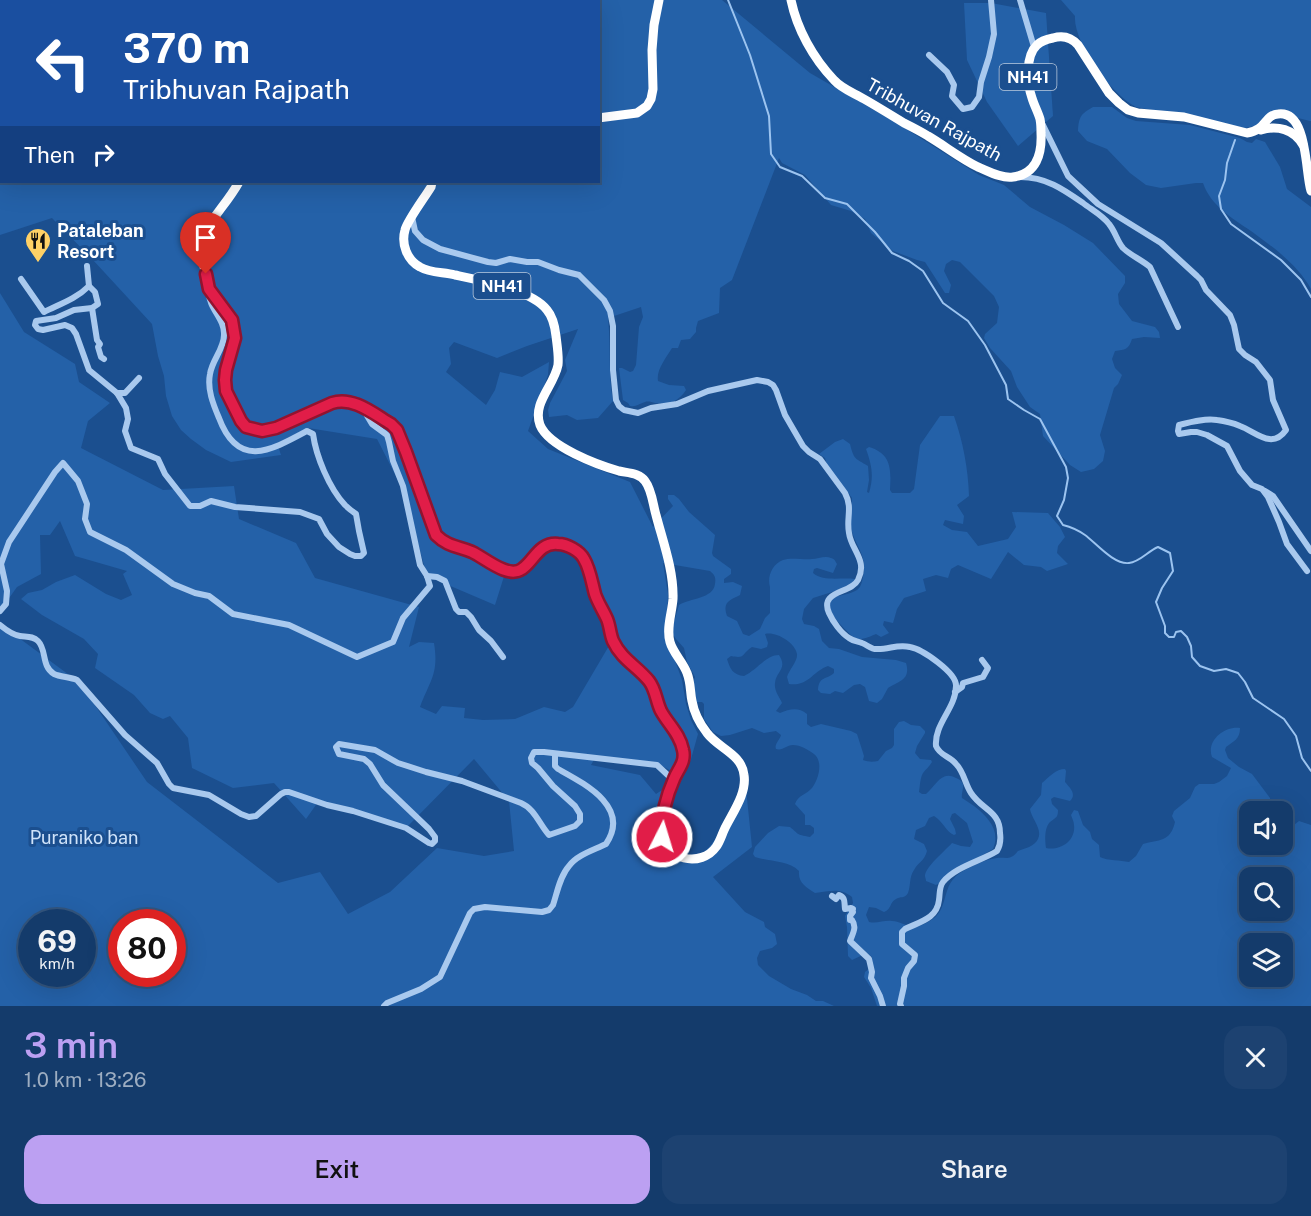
<!DOCTYPE html>
<html lang="en">
<head>
<meta charset="utf-8">
<style>
  body { margin:0; font-family:"Public Sans",sans-serif; background:#1d4271; color:#f1f3f6; height:100vh; display:flex; flex-direction:column; font-size:22px; white-space:nowrap }
  * { box-sizing:border-box; margin:0 }
  p { font-size:20px; color:#9dadc1 }
  .icon { flex:none; width:33px; height:33px; fill:none; stroke:currentColor; stroke-width:2; stroke-linecap:round; stroke-linejoin:round }
  .map { position:relative; height:1006px; overflow:hidden }
  .panel { display:flex; flex-direction:column; background:#143b6b; flex:1 }
  .panel>* { flex:none }
  .guide { position:absolute; left:0px; top:0px; width:600px; height:183px; box-shadow:0 6px 24px #0002,0 0 0 2px #33557e; background:#1a4fa0; color:#fff; overflow:hidden }
  .fabs { position:absolute; left:1239px; top:801px; display:grid; gap:12px }
  .fabs a { display:grid; place-items:center; width:54px; height:54px; border-radius:12px; background:#143b6b; box-shadow:0 6px 24px #0002,0 0 0 2px #33557e; font-size:30px }
  .speed { position:absolute; left:18px; top:909px; display:flex; gap:12px; font-size:30px; font-weight:700; text-align:center }
  .speed>* { display:grid; place-content:center; width:78px; height:78px; border-radius:50%; background:#143b6b; box-shadow:0 6px 24px #0002,0 0 0 2px #33557e; line-height:1 }
  .speed small { font-size:15px; font-weight:400 }
  .speed .limit { border:9px solid #d22; background:#fff; color:#111 }
  .pin { position:absolute; display:grid; place-items:center; width:51px; height:51px; color:#fff; margin:-62px -26px; border-radius:50% 50% 50% 0; rotate:-45deg; box-shadow:0 0 6px #0007 }
  .pin .icon { rotate:45deg }
  .me { position:absolute; width:66px; margin:-33px; rotate:5deg; stroke-linejoin:round; filter:drop-shadow(0 0 4px #0008) }
  .turn { display:flex; align-items:center; gap:21px; height:126px; padding:0 24px; font-size:27px }
  .turn .icon { width:78px; height:78px; stroke-width:2.5 }
  .turn b { display:block; font-size:42px; line-height:51px }
  .then { display:flex; align-items:center; height:57px; padding:0 24px; background:#0003; gap:12px; font-size:22px }
  .round { display:grid; place-items:center; flex:none; width:63px; height:63px; border-radius:18px; background:#1d4271 }
  .summary { display:flex; align-items:center; justify-content:space-between; height:102px; padding:0 24px }
  h1 { font-size:36px; font-weight:600; line-height:45px; color:#bca0f2 }
  .button { display:flex; gap:12px; margin-top:auto; padding:12px 24px }
  .button a { flex:1; height:69px; border-radius:18px; background:#bca0f2; color:#111; font-size:24px; font-weight:600; line-height:69px; text-align:center }
  .button a+a { background:#1d4271; color:#f1f3f6 }
  .map>svg:first-child { display:block }
  .green { fill:#2461a8; fill-rule:evenodd }
  .lines { fill:none; stroke-linecap:round; stroke-linejoin:round }
  .stream { stroke:#9cc4f0; stroke-width:2 }
  .minor { stroke:#a9c9ee; stroke-width:6 }
  .highway { stroke:#fff; stroke-width:9 }
  .route-casing { stroke:#92132f; stroke-width:15 }
  .route { stroke:#e11d48; stroke-width:10 }
  .labels { text-anchor:middle; stroke-width:6; stroke-linejoin:round; paint-order:stroke }
  .shield { fill:#1b4f8f; stroke:#bbcadd; stroke-width:1.5 }
  .shield-label { font-size:16px; font-weight:bold; fill:#fff }
  .street-label { font-size:18px; fill:#fff; stroke:#1b4f8f }
  .poi-label { font-size:18px; font-weight:bold; fill:#fff; stroke:#1b4f8f; text-anchor:start }
  .park-label { font-size:18px; fill:#cfe3fa; stroke:#1b4f8f }
</style>
</head>
<body>
<div class="map">
<svg width="1311" height="1006" viewBox="0 0 1311 1006">
  <rect width="100%" height="100%" fill="#1b4f8f"/>
  <g class="green">
    <path d="M0 0H481L480 2H2V182H598V2H544V0H722L810 73 895 122 979 175 1004 185 1030 207 1064 225 1093 243 1125 276V283L1118 294 1119 304 1132 321 1155 327 1159 332 1160 338 1144 337 1132 339C1129 349 1125 350 1115 351L1112 359 1115 368 1122 375 1118 384 1114 388 1100 435 1105 451 1103 461 1094 469 1081 472 1070 465 1043 436 1040 414 1030 407 1017 387 1011 371 990 348 984 338 985 334 997 323 999 307 994 296 960 262 952 260 946 264 944 271 951 285 949 293H945L925 262 917 260 893 251 871 233 865 219 851 211 831 205 805 175 782 163 779 158 732 280 720 288 719 313 698 321 696 328V332L690 339 681 340 678 348H672C666 358 656 370 658 381L669 385 684 386 686 390C678 402 669 405 655 403 652 402 648 401 645 402 638 404 637 407 630 406L628 403 623 400 619 368H622L630 372 633 371 636 365 639 327 643 317 641 307 608 318C611 346 608 374 613 401L598 418 577 420 567 415 549 417 548 410 550 403 567 371 565 360 578 329 527 346 497 358 454 342 449 348 451 364 446 372 486 405 495 390 500 372 522 377 549 362 548 375 528 431 548 449 630 482 653 527 673 506 668 499V495H674L679 499 689 512 715 535 712 553 713 556 731 569V574L724 579V583L733 582 742 586 740 595C730 600 722 602 727 616L737 621 743 634 749 636 760 629 765 618 770 613V587C767 577 772 564 783 560 791 557 803 560 812 559 818 559 825 555 831 558 835 559 835 561 837 564L833 573 817 568 814 569 813 573C824 582 841 577 855 579L854 583 848 587 813 598 804 609 802 619 804 624 814 626 819 629 822 641 829 648 839 649 862 657 896 660 906 663C911 680 899 681 888 688L882 699 877 703 869 701 865 687 860 684 854 685 843 693 835 691 830 694 821 693 818 690C819 676 826 680 834 673V669L828 666C813 671 808 687 789 684L787 677C789 670 798 661 797 654 795 642 775 631 765 634L768 643 767 647 761 649 752 647C741 654 746 659 731 656L727 659C730 669 733 675 744 676 757 670 766 655 779 655 788 669 776 671 775 683 774 691 779 696 782 703L776 711 780 713C790 709 798 707 807 714V724L811 727 821 724 851 731 857 734 864 756 863 760C868 762 873 762 878 761L886 751 892 748 894 745V729L899 722 904 721 911 725 920 726 925 731V733L917 746 915 753 920 759 931 760 932 762C929 767 926 769 923 773 920 778 920 786 919 792L922 794H926C936 786 941 770 956 778 959 779 962 781 963 784 964 788 961 794 962 798 966 801 970 803 974 806 988 817 1001 831 993 849L964 866 945 880 936 885 926 881C926 879 925 877 925 876 925 867 946 850 952 843L961 846 970 847 973 842 967 823 955 813 952 814 950 819 955 829 956 834 954 835C946 832 943 821 934 816L929 818 925 826 916 830 914 839 924 844 927 851C924 862 919 861 914 870 909 877 911 885 908 893 905 899 900 896 896 899 889 903 892 909 884 912L876 908 869 907 866 915 869 922C877 924 884 920 892 921 900 921 907 927 914 927 918 927 924 924 928 922 952 910 938 885 963 871 972 866 986 859 997 858 1002 857 1007 859 1011 857 1014 856 1016 853 1018 851 1025 848 1034 847 1038 839 1043 829 1031 818 1030 809L1041 795 1042 783C1049 777 1056 769 1065 769L1066 771 1065 782C1070 788 1077 794 1070 801L1054 797 1051 799 1052 804 1058 810C1058 818 1056 817 1050 822 1044 828 1045 841 1046 848 1060 851 1076 841 1074 825 1074 822 1072 818 1071 815L1074 810 1078 811 1083 825 1090 832 1092 839 1099 845 1100 857C1108 861 1120 860 1129 862L1136 856 1143 844C1159 839 1170 843 1175 822L1172 816 1174 811 1190 798 1195 787 1199 784H1214L1219 782 1227 776 1231 768 1212 757C1206 741 1224 726 1240 728 1240 739 1234 741 1226 747L1225 750 1228 758 1239 767 1252 774 1270 798V811L1250 812V844H1282L1283 831 1289 829 1299 821 1311 825V1006H877L871 988 864 977 865 972C871 968 872 963 872 957L867 953 852 960 848 956 847 927 845 916 853 903 852 897C839 887 829 892 815 893 806 887 798 883 799 871 788 860 770 862 755 857L753 854 755 847 768 833 779 826 790 827C800 835 795 834 810 837L814 833V828L810 825H805V815L795 804C798 795 806 795 812 788 818 780 824 762 814 754 809 750 800 745 793 745 786 745 783 751 776 749 774 744 780 740 781 735L776 731 764 733 752 728 730 735 721 736 713 732 704 719V704L702 702H698L694 705 693 684 695 677 687 662 684 648 676 639 672 633V629L679 605C690 598 713 599 715 584 716 578 715 575 710 571L663 563 668 594 667 621 673 655 682 680 686 704 691 720 698 734 691 759 672 801 667 816 665 837C672 844 684 857 696 856 715 854 737 796 745 779L752 847 713 877 745 912 764 922 765 927 775 934 777 944 772 948 760 951 757 958 758 965 769 976 791 989 807 995 816 1001H823L834 1006H0V624L80 683 147 782 278 883 320 872 348 914 390 892 437 848 484 856 514 851 509 801 474 759 406 828 318 802 306 819 274 783 233 788 192 768 188 738 170 716 163 719 150 713 134 695 95 668 98 654 84 639 42 615 21 599 28 593 42 590 56 582 75 575 106 594 121 600 132 595 123 574 127 571 75 556 60 521 50 535H40L41 574 17 587 0 611V293L24 332 75 364 79 382 110 403 88 421 81 448 163 490 234 486 239 519 296 543 315 578 419 607 409 647 419 642 434 643C439 674 430 680 420 707L436 714 442 706 465 708 464 718 483 720 515 719 544 707 565 712 573 707 613 639 585 559 556 543 522 570H506L495 605 427 576 404 492 377 439 308 428 277 443 281 455 231 462 206 450 191 439 181 430 172 416 166 396 164 376 158 356 152 324 93 260 52 218 0 235ZM595 758 655 762 682 777 656 794 640 775 591 765ZM1250 878H1282V910H1250ZM32 922H82V974H32ZM122 922H172V974H122ZM1250 944H1282V976H1250Z"/>
    <path d="M1061 0H1311V121H1310L1298 118 1288 110 1278 109 1273 112 1260 125 1245 128 1136 107C1112 95 1073 43 1075 16Z"/>
    <polygon points="964,3 991,3 1046,13 1053,116 1018,146 987,102 967,60"/>
    <path d="M1093 107H1112L1127 118 1136 121 1190 125 1240 138 1247 142 1252 143 1256 139 1265 142 1280 167 1287 189 1311 207V289C1298 265 1273 247 1251 231 1232 218 1211 206 1203 183H1196L1161 188 1146 185 1130 173 1107 149 1087 141 1078 131C1079 116 1081 114 1093 107Z"/>
    <path d="M940 416H954C963 442 968 468 969 496L957 505 964 516 963 524 945 520 943 525 952 530 967 532 978 546 1008 539 1016 527 1012 512 1048 513 1060 527 1065 537 1058 546 1057 553 1068 564 1047 571 1041 567 1024 565 1008 552 991 579 958 565 951 569 948 578 936 575 923 579 926 591 904 598 897 609 893 623 884 621 883 625 889 633 881 637 876 634C871 636 863 640 857 639 851 637 833 617 830 611 828 605 831 601 834 597 841 595 851 594 857 590 861 587 862 582 863 577 867 556 858 550 852 532 848 521 852 509 852 498L827 465 825 458 819 454 835 442 843 439 850 444C854 460 855 458 868 466L869 480 867 492 869 493C874 476 872 466 866 449L869 447C892 454 891 470 890 490L892 493H910L914 489 920 445Z"/>
  </g>
  <g class="lines">
    <g class="stream">
      <path d="M728 0 750 55 769 116 771 154 780 167 802 176 825 198 847 204 875 232 892 253 909 261 923 271 943 303 968 321 985 345 1006 385 1008 399 1024 410 1040 419 1066 467 1068 478 1064 500 1057 516 1063 525C1071 527 1078 530 1085 535 1096 543 1114 565 1129 563 1140 562 1148 551 1158 547L1170 553 1173 571 1162 588 1156 602 1165 626V633L1169 637H1174L1176 632 1181 631 1187 637 1191 646 1192 657 1200 666 1214 671 1226 669 1238 673 1245 682 1253 698 1284 719 1296 736 1302 758 1311 771"/>
      <polyline points="1235,140 1227,163 1225,180 1219,196 1221,209 1231,224 1281,260 1301,280 1311,297"/>
    </g>
    <g class="minor">
      <polyline points="515,0 515,1"/>
      <polyline points="1020,0 1034,47"/>
      <polyline points="106,2 107,0"/>
      <polyline points="929,55 947,72 954,85 952,96 963,109 972,107 979,97 981,82 989,57 994,34 991,0"/>
      <path d="M1043 125 1068 176 1098 204 1161 243 1197 276 1201 280 1206 290 1230 315 1234 325 1239 349 1245 355 1256 362 1270 380 1273 400 1286 430C1272 450 1256 432 1240 426 1233 423 1225 421 1217 420 1205 418 1191 422 1179 425L1178 431 1179 434 1191 432H1197L1207 435 1227 446 1240 471 1252 485 1262 489 1268 497 1279 522 1287 544 1307 571"/>
      <path d="M1020 177C1046 177 1063 189 1083 203 1092 210 1102 215 1109 224 1115 231 1117 241 1123 248 1130 255 1142 260 1150 267L1178 327"/>
      <path d="M412 217 415 231 423 240 440 249 488 262 496 263 510 259 527 262H538L559 270 579 275 604 300 610 311 613 326V370L616 400 619 406 624 410 638 413 651 408 677 404 708 391 757 380 768 382 773 385 776 390 785 415 803 446 809 452 820 459 845 493C853 508 846 518 849 533 851 550 868 560 858 580 851 594 819 590 829 613 833 622 841 633 849 638 853 641 857 641 862 643 868 645 871 650 878 649 890 649 898 644 910 647 922 649 957 673 956 686 956 708 934 724 936 746 940 756 950 756 956 764 964 772 965 784 971 793 982 810 1000 811 1000 833 1001 840 1000 846 997 851 981 861 955 867 943 882 939 887 940 894 939 900 937 919 919 922 905 929L902 932V944L915 955 914 961 908 968 904 978V986L900 1004 901 1006"/>
      <path d="M87 266 89 286 95 292 98 304 92 308 74 310 56 318 36 321 35 325 38 329 43 330 65 325 72 328 76 334 89 370 117 393 126 408 128 419 125 431 131 448 158 459 165 474 190 506H200L211 501 235 507 300 512 319 519 327 534 339 547 350 554 355 556H361L364 553 359 531 356 514C352 511 348 508 345 505 329 488 316 456 313 434L307 431C270 451 238 469 219 418 213 404 207 389 210 374 212 360 224 349 224 335 225 319 209 309 209 293"/>
      <path d="M21 279 44 312C60 304 76 299 89 286"/>
      <polyline points="92,308 97,340 100,344 98,347 101,357 104,359"/>
      <polyline points="117,393 125,393 139,378"/>
      <polyline points="1265,491 1273,496 1311,551"/>
      <polyline points="427,576 437,577 445,581 456,609 459,612 466,612 471,617 479,630 491,641 503,657"/>
      <polyline points="0,611 6,604 7,591 1,564 9,542 55,472 63,463 78,481 87,504 85,519 90,532 126,550 173,584 195,593 209,596 233,614 289,625 357,657 393,642 403,618 430,586 427,576 420,565 403,486 393,461 389,442 387,435 372,424 363,409"/>
      <path d="M0 625C6 630 13 635 20 636 27 637 33 636 38 641 47 650 41 666 54 674 60 677 70 677 77 680L125 735 157 763 169 784 173 788 209 795 241 814 249 817 256 816 281 794 285 792H289L327 805 353 811 406 828 429 843 432 844 435 841V837L429 829 383 785 370 764 364 759 339 754 336 747 339 744 375 750 398 763 426 772 462 781 521 803C535 809 539 824 549 835L575 826 580 821V814L575 806 553 786 538 768 532 763 531 758 534 752H544L657 765 673 780"/>
      <polyline points="955,692 962,687 963,683 983,677 988,668 982,660"/>
      <path d="M832 896 836 899 839 895C846 898 844 902 845 909L851 908 853 909 852 912H853L850 916V920H852C857 927 853 933 850 941L869 959 872 972 871 978 880 996 883 1006"/>
      <path d="M384 1006 387 1003 421 989 440 977 470 913 474 909 485 907 542 912 549 910 553 905C557 893 560 876 569 866 577 855 594 850 606 844 631 807 585 784 558 769L555 766V754"/>
    </g>
    <g class="highway">
      <path d="M791 0C797 29 813 58 834 80 842 89 854 93 864 99 878 107 891 115 904 123 912 127 920 131 928 136 945 146 960 158 978 167 988 171 1002 179 1013 177 1037 174 1042 153 1041 133 1041 128 1041 124 1040 119 1038 112 1034 105 1032 98 1027 84 1025 56 1037 45 1041 41 1048 39 1053 38 1063 35 1071 37 1078 45L1109 93 1119 103 1128 110 1138 113 1184 117 1247 133C1267 130 1264 115 1278 114 1308 110 1305 172 1311 191"/>
      <polyline points="301,2 302,0"/>
      <polyline points="598,118 637,113 647,106 651,99 653,89 652,50 654,25 659,0"/>
      <path d="M1261 130C1277 125 1294 129 1303 145"/>
      <path d="M239 182C219 218 195 225 205 272 207 277 207 285 209 290 217 306 232 314 235 332 237 347 226 362 225 377 224 388 230 397 234 407 237 413 240 422 246 426 263 439 314 411 332 403 353 396 374 414 391 424L397 430 406 452 436 535C449 549 465 548 481 557 487 560 492 565 499 568 504 571 514 573 520 570 537 563 538 535 566 546 573 548 580 552 584 558 589 567 591 582 595 592 597 602 602 609 606 618 611 629 613 641 619 651 627 664 641 670 650 682 656 690 656 699 660 708 666 724 681 734 684 752 685 762 679 769 674 778 663 802 648 849 684 858 696 861 709 857 716 847 720 842 722 834 725 828 733 812 747 793 744 775 742 754 718 748 707 733 700 724 694 713 692 701 690 692 691 683 687 673 683 662 673 653 670 642 666 628 672 613 673 599 674 571 663 542 656 515 653 505 652 490 645 481 640 473 628 473 619 471 598 465 549 447 540 425 532 403 554 386 558 365 559 356 557 345 556 336 555 327 553 317 547 310 532 290 479 280 455 275 444 272 430 273 420 267 407 260 401 244 405 230 407 221 425 197 431 187L432 182"/>
    </g>
  </g>
  <g class="lines">
    <defs>
      <path id="route" d="M206 274 209 289 232 320 235 338 226 370 225 380 226 391 241 421 246 427 262 431 276 428 332 403C353 396 374 414 391 424L397 430 406 452 436 535C448 547 458 546 472 552 485 558 508 579 522 569 534 561 539 542 558 544 567 544 580 551 584 559 590 569 592 583 595 594 598 603 603 610 607 619 610 626 610 634 613 641 622 660 637 666 649 681 656 690 656 701 661 711 668 724 680 734 683 750 686 762 678 769 674 779 666 797 661 818 662 837"/>
    </defs>
    <use href="#route" class="route-casing"/>
    <use href="#route" class="route"/>
  </g>
  <defs>
    <symbol id="restaurant-pin" viewBox="-11 -11 22 30"><path d="M0 17L-7.5 6A9.5 9.5 0 1 1 7.5 6Z" fill="#ffd166" stroke="#1b4f8f"/><path d="M-5-6h1v4h1v-4h1v4h1v-4h1v5L-1.5 .5V6h-2V.5L-5-1ZM5-6V6H3V1.5H1.5Q1.5-4 5-6Z" fill="#111"/></symbol>
  </defs>
  <g fill-rule="evenodd">
    <use href="#restaurant-pin" x="23" y="226" width="30" height="40"/>
  </g>
  <g class="labels">
    <g class="shield">
      <rect x="999.5" y="64" width="57" height="26" rx="4.5"/>
      <rect x="473.5" y="273" width="57" height="26" rx="4.5"/>
    </g>
    <g class="shield-label">
      <text x="1028" y="83">NH41</text>
      <text x="502" y="292">NH41</text>
    </g>
    <g class="street-label">
      <text transform="translate(934 120) rotate(29)" y="6">Tribhuvan Rajpath</text>
    </g>
    <g class="poi-label">
      <text x="57" y="237">Pataleban<tspan x="57" dy="21">Resort</tspan></text>
    </g>
    <g class="park-label">
      <text x="84" y="844">Puraniko ban</text>
    </g>
  </g>
</svg>
<div class="fabs">
<a><svg class="icon" aria-label="sound" viewBox="0 0 24 24"><path d="M4 9h4l5-4v14l-5-4H4zM17 9q2 3 0 6"/></svg></a>
<a><svg class="icon" aria-label="search" viewBox="0 0 24 24"><circle cx="10" cy="10" r="6"/><path d="M15 15l6 6"/></svg></a>
<a><svg class="icon" aria-label="layers" viewBox="0 0 24 24"><path d="M12 4l9 5-9 5-9-5zM3 14l9 5 9-5"/></svg></a>
</div>
<div class="speed"><div>69<small>km/h</small></div><div class="limit">80</div></div>
<div class="pin" style="left:206px;top:274px;background:#d93025"><svg class="icon" aria-label="arrive" viewBox="0 0 24 24"><path d="M6 21V4h12l-3 4 3 4H6"/></svg></div>
<svg class="me" style="left:662px;top:837px" viewBox="-20 -20 40 40"><circle r="17" fill="#e11d48" stroke="#fff" stroke-width="3"/><path d="M0-11L8 9 0 5-8 9z" fill="#fff"/></svg>
<div class="guide">
<div class="turn"><svg class="icon" aria-label="left" viewBox="0 0 24 24"><path d="M17 20v-9H6M10 6l-5 5 5 5"/></svg><div><b>370 m</b>Tribhuvan Rajpath</div></div>
<div class="then">Then<svg class="icon" aria-label="right" viewBox="0 0 24 24"><path d="M7 20v-9h11M14 6l5 5-5 5"/></svg></div>
</div>
</div>
<section class="panel">
<div class="summary"><div><h1>3 min</h1><p>1.0 km · 13:26</p></div><a class="round"><svg class="icon" aria-label="close" viewBox="0 0 24 24"><path d="M6 6l12 12M18 6L6 18"/></svg></a></div>
<div class="button"><a>Exit</a><a>Share</a></div>
</section>
</body>
</html>
